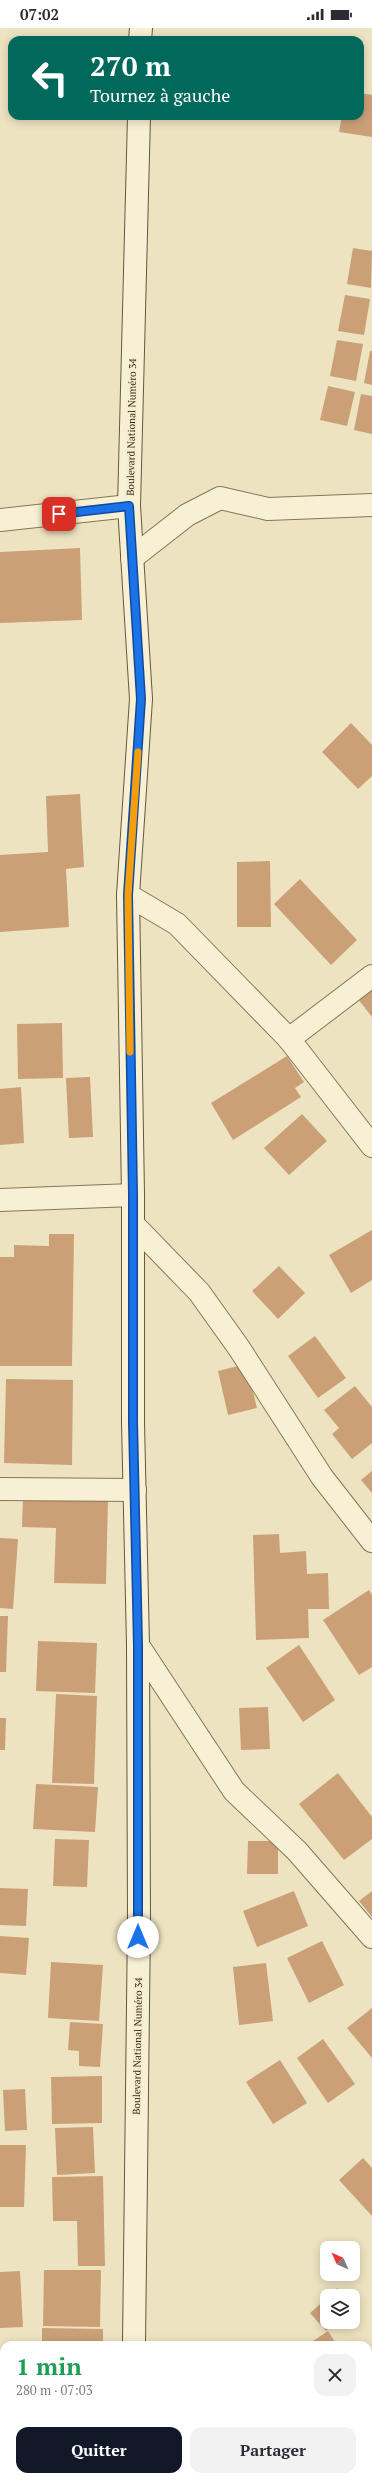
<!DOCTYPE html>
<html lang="fr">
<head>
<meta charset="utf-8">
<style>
  body { margin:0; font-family:"PT Serif",serif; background:#f2f2f3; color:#2b2b33; height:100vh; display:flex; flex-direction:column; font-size:15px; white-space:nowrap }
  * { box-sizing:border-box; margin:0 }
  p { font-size:13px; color:#7c7c81 }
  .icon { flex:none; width:22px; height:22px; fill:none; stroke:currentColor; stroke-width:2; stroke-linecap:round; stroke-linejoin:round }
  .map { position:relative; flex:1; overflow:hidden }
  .sheet { position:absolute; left:0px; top:2313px; width:372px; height:140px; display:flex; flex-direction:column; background:#fff; border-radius:12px 12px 0 0; box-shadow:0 2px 10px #0003 }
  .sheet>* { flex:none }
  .guide { position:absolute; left:8px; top:8px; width:356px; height:84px; border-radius:12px; box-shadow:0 2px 10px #0003; background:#00695c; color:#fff; overflow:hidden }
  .needle { width:26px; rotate:315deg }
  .fabs { position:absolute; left:320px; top:2213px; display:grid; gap:8px }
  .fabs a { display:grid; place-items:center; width:40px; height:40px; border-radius:8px; background:#fff; box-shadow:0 2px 10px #0003; font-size:20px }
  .pin { position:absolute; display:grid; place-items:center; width:34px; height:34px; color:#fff; margin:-17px; border-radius:8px; box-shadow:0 2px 6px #0006 }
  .me { position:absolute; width:44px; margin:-22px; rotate:0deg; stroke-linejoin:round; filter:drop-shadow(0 0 3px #0008) }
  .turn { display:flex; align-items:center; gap:14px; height:84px; padding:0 16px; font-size:18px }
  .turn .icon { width:52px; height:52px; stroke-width:2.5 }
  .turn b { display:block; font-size:28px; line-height:34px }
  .round { display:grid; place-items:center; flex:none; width:42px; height:42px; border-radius:12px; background:#f2f2f3 }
  .head { display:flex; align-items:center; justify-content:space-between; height:68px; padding:0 16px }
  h1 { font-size:24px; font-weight:700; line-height:30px; color:#1e9e55 }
  .cta { display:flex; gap:8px; margin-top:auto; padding:8px 16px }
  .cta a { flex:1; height:46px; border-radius:12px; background:#111827; color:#fff; font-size:16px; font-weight:700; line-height:46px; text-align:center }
  .cta a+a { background:#f2f2f3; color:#2b2b33 }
  .status { display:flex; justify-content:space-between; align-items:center; height:28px; padding:0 20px; background:#fff; direction:ltr }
  .status svg { height:11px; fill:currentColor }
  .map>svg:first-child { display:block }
  .building { fill:#cba077 }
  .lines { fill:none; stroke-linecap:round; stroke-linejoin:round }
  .minor-casing { stroke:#867559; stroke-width:24 }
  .secondary-casing { stroke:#68553c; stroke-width:24 }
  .minor { stroke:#f8f0d4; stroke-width:22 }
  .secondary { stroke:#f8f0d4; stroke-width:22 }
  .route-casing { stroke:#114b97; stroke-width:10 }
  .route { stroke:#1a73e8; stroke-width:7 }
  .slow { stroke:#f59e0b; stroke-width:7 }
  .labels { text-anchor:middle; stroke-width:4; stroke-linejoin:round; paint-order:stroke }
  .street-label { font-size:10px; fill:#362b1d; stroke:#f5edd0 }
</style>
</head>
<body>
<div class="status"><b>07:02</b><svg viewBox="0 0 49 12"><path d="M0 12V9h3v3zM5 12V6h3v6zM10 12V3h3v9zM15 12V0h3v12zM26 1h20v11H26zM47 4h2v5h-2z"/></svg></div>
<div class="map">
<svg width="372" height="2453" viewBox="0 0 372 2453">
  <rect width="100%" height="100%" fill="#ede3c1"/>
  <g class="building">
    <polygon points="360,65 372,67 372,109 339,104 342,88 360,88"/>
    <polygon points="353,220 372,223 371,260 347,256"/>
    <polygon points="345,267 370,271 364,307 338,303"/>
    <polygon points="337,312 363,316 356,353 330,348"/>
    <polygon points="370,323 372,323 372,357 364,355"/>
    <polygon points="328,358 355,364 347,398 320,392"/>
    <polygon points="361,366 372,368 372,406 354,402"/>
    <polygon points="80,520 82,592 0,595 0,524"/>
    <polygon points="351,695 372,717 372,748 358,761 322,724"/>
    <polygon points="80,766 84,839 66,841 69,899 0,904 0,827 48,824 46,768"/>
    <polygon points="270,833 271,899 237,899 237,834"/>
    <polygon points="300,851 357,912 331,937 274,876"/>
    <polygon points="372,960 372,989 358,971"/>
    <polygon points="62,995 63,1050 18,1051 17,996"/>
    <polygon points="287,1028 304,1054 295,1060 301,1069 233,1112 211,1075"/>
    <polygon points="90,1049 93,1109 69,1110 66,1050"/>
    <polygon points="21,1059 24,1115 0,1117 0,1061"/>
    <polygon points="302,1086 327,1113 289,1147 264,1120"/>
    <polygon points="372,1202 372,1252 351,1265 329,1227"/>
    <polygon points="49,1206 74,1206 72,1338 0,1338 0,1229 14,1229 14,1217 49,1218"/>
    <polygon points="279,1238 305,1265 278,1291 252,1263"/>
    <polygon points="315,1308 346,1350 318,1370 288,1328"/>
    <polygon points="246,1336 257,1380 228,1387 218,1343"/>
    <polygon points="6,1351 73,1352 72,1437 4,1435"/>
    <polygon points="355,1358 372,1379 372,1415 352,1431 332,1406 339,1400 324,1382"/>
    <polygon points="372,1443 372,1465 361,1452"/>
    <polygon points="23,1470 108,1472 106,1556 54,1555 56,1500 22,1499"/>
    <polygon points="279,1506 280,1525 306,1523 307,1546 328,1545 329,1581 308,1581 309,1610 256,1612 253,1507"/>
    <polygon points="0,1510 18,1511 13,1581 0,1580"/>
    <polygon points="369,1562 372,1567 372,1639 359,1647 323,1592"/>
    <polygon points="0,1588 8,1588 6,1644 0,1644"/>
    <polygon points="38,1613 97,1615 95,1665 36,1663"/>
    <polygon points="299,1617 335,1672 303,1694 266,1640"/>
    <polygon points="56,1666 97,1668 94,1756 52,1755"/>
    <polygon points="268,1679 270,1721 241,1722 239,1680"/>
    <polygon points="0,1690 6,1690 5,1722 0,1722"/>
    <polygon points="338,1745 372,1789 372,1811 344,1832 299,1776"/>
    <polygon points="36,1756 98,1759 95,1804 33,1801"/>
    <polygon points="55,1811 89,1812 87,1859 53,1858"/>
    <polygon points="248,1813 278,1813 278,1846 247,1846"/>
    <polygon points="0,1860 28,1861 26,1898 0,1897"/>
    <polygon points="294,1863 308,1898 257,1919 243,1883"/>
    <polygon points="372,1863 372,1889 359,1873"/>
    <polygon points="0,1908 29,1910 26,1947 0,1945"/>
    <polygon points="322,1913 344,1957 309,1975 287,1930"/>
    <polygon points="51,1934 103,1937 99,1993 48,1990"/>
    <polygon points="266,1935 273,1993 239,1997 233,1939"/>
    <polygon points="372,1980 372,2030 347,2000"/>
    <polygon points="70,1994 103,1996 100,2039 79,2038 79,2023 68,2022"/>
    <polygon points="323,2011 355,2056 328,2075 297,2030"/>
    <polygon points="280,2032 307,2075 273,2096 246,2054"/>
    <polygon points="102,2048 102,2095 52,2096 51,2049"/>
    <polygon points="25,2061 27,2102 5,2103 3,2062"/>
    <polygon points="93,2099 95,2145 57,2147 55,2100"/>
    <polygon points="0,2117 26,2117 24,2179 0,2179"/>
    <polygon points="363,2130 372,2140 372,2188 339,2152"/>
    <polygon points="103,2148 105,2238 78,2238 77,2193 53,2193 52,2149"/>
    <polygon points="44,2242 101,2242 100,2299 43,2298"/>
    <polygon points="20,2243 23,2299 0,2300 0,2244"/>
    <polygon points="337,2260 344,2268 329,2268"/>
    <polygon points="327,2270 327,2294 336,2294 326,2303 310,2285"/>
    <polygon points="42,2300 103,2301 103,2317 42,2317"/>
    <polygon points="328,2303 337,2317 307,2317"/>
    <polygon points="4,2333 4,2400 0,2401 0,2334"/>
  </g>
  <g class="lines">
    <defs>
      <g id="minor">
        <polyline points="0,492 129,478"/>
        <polyline points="132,530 187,487 220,470 268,481 372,477"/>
        <polyline points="128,867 177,896 289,1011 372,1118"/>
        <polyline points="289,1011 372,948"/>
        <polyline points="0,1172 133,1167"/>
        <polyline points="133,1196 199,1264 239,1320 322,1449 372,1513"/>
        <polyline points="0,1461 135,1462"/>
        <polyline points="138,1617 234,1763 297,1823 372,1909"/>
        <polyline points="368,2361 372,2358"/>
        <polyline points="0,2437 4,2437"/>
        <polyline points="257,2449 257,2453"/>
      </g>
      <g id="secondary">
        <polyline points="140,12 141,0"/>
        <polyline points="134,2317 139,1893 138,1617 133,1394 133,1167 128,867 141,671 129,478 139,88"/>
        <polyline points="134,2449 134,2453"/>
      </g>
    </defs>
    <use href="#minor" class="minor-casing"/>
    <use href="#secondary" class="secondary-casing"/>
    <use href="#minor" class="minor"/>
    <use href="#secondary" class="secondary"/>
  </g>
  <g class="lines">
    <defs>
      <polyline id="route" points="59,486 129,478 141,671 128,867 133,1167 133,1394 138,1617 138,1909"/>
    </defs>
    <use href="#route" class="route-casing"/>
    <use href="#route" class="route"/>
    <polyline class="slow" points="130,1024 128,867 138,724"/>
  </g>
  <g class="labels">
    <g class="street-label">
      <text transform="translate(131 399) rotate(-89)" y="4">Boulevard National Numéro 34</text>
      <text transform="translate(137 2018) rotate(-89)" y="4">Boulevard National Numéro 34</text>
    </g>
  </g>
</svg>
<div class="fabs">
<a><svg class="needle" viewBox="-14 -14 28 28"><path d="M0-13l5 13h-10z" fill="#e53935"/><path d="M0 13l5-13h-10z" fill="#7c7c81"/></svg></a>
<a><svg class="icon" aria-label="layers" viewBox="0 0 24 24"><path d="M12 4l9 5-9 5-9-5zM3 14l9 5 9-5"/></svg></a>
</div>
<div class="pin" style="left:59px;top:486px;background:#d93025"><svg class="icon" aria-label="arrive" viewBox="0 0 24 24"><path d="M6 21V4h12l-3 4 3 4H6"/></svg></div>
<svg class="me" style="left:138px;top:1909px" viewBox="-20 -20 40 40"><circle r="19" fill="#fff"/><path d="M0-13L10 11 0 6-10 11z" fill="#1a73e8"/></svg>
<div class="guide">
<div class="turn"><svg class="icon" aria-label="left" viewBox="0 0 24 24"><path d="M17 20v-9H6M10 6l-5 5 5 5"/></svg><div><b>270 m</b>Tournez à gauche</div></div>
</div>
<section class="sheet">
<div class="head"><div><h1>1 min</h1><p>280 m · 07:03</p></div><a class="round"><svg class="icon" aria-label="close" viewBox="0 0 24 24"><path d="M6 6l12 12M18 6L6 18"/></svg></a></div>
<div class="cta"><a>Quitter</a><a>Partager</a></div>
</section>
</div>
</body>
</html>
